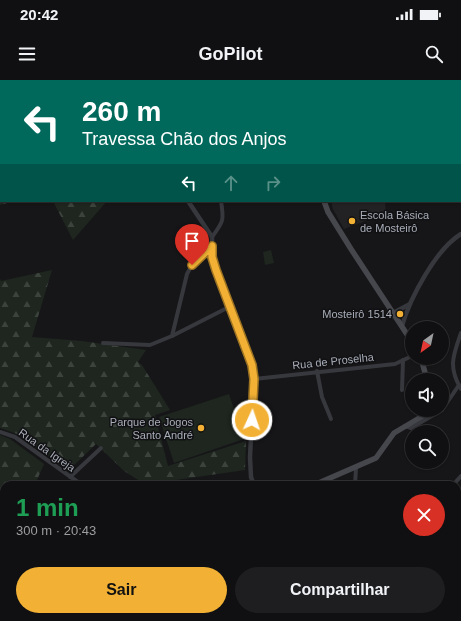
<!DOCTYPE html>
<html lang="pt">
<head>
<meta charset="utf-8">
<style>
  body { margin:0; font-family:Arial,sans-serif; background:#1e1e20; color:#f1f3f6; height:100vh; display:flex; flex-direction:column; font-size:15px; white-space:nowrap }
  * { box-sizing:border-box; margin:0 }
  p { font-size:13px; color:#9c9d9f }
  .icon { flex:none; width:22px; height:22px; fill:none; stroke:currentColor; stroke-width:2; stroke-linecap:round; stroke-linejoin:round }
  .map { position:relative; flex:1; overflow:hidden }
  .panel { position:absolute; left:0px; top:401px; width:461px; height:140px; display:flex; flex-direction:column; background:#101012; border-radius:12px 12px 0 0; box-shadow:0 1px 3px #0004,0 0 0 1px #303032 }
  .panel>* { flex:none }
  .guide { position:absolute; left:0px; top:0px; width:461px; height:122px; box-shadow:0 1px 3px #0004,0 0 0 1px #303032; background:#00695c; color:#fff; overflow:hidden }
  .needle { width:26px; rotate:213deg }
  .fabs { position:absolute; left:405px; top:241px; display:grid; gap:8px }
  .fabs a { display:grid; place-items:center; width:44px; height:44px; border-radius:50%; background:#101012; box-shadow:0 1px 3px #0004,0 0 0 1px #303032; font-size:20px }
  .pin { position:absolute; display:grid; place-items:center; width:34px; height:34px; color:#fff; margin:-41px -17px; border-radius:50% 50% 50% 0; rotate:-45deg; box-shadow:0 0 4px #0007 }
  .pin .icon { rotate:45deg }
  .me { position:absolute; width:44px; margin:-22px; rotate:3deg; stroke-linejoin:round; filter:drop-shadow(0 0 3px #0008) }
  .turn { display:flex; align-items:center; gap:14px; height:84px; padding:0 16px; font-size:18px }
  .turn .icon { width:52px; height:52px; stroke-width:2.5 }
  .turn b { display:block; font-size:28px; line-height:34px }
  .lanes { display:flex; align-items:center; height:38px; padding:0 16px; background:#0003; justify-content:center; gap:20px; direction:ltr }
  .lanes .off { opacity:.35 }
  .round { display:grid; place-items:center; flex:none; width:42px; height:42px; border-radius:21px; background:#1e1e20 }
  .summary { display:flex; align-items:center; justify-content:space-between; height:68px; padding:0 16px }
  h1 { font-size:24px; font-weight:700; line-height:30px; color:#1e9e55 }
  .primary-button { display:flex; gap:8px; margin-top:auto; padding:8px 16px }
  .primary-button a { flex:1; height:46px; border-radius:24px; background:#f2b134; color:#111; font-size:16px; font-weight:700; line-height:46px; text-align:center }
  .primary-button a+a { background:#1e1e20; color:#f1f3f6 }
  .status { display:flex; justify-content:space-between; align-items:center; height:28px; padding:0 20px; background:#101012; direction:ltr }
  .status svg { height:11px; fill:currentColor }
  header { display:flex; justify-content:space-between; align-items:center; height:52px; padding:0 16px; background:#101012; font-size:18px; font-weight:700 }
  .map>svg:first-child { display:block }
  .built { fill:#222225 }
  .forest { fill:url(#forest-firs) }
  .pitch { fill:#1e261f }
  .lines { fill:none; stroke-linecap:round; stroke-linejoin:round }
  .stream { stroke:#2c353c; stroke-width:1.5 }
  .minor { stroke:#37383d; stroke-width:4 }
  .tertiary { stroke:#37383d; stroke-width:4.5 }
  .secondary { stroke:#45474d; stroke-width:5.5 }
  .route-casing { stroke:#9d7322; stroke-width:10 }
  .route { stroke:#f2b134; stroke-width:7 }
  .poi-dot { fill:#f2b134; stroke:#111113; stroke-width:1.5 }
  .labels { text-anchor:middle; stroke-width:3; stroke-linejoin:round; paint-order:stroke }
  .poi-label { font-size:11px; fill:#a8adb8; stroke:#111113; text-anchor:end }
  .street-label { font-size:11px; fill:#a8adb8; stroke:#111113 }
</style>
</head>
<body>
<div class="status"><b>20:42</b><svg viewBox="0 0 49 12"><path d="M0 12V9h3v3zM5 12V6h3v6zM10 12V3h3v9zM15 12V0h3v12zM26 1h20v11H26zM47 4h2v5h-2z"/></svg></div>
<header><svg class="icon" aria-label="menu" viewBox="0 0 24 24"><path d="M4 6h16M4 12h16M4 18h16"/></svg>GoPilot<svg class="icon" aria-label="search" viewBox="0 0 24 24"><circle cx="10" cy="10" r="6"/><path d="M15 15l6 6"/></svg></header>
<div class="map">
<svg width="461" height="541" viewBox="0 0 461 541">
  <defs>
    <pattern id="forest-firs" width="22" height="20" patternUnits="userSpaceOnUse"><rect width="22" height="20" fill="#1e261f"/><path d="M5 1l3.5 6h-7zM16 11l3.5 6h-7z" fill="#3c433d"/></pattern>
  </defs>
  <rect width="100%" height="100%" fill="#161618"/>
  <polygon class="built" points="331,121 385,121 386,133 344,149 333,129"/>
  <g class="forest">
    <polygon points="0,0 45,0 1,1 1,121 15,121 0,125"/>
    <polygon points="53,121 107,121 73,160"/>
    <polygon points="52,190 32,257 82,261 146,270 138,282 142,285 170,330 155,335 168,386 246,361 245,390 169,401 169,405 146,405 124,391 96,364 68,391 20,355 0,348 0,199 1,201"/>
    <polygon points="0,355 10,359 44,384 37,400 43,405 4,405 4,524 0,522"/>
    <polygon points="28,537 105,537 103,541 30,541"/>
  </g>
  <g class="pitch">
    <polygon points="271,170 274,183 265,185 263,172"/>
    <polygon points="229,314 244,359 174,383 159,337"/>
  </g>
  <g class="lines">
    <g class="stream">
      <polyline points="409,0 410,1"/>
      <polyline points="460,100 461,102"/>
      <polyline points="0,526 4,527"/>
      <polyline points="25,537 29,541"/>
    </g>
    <g class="minor">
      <path d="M212 157C224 141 224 140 221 121"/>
      <path d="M461 253C453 276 448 287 461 309"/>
      <polyline points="172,256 187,194 192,185 212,166"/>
      <polyline points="103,263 150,265 172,256 229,227"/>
      <polyline points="317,291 322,317 331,339"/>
      <polyline points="254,299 395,284 412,276"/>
      <polyline points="402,310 403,280"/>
      <polyline points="442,330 459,305"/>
      <polyline points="405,346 411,348 442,330"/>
      <polyline points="0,352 15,357 82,405"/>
      <polyline points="70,397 101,368"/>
      <polyline points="355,405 356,388"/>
      <polyline points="453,405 461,396"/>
      <polyline points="457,433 461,439"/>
      <polyline points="457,448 461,446"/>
      <polyline points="461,481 460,490 461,498"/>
      <polyline points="457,530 461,514"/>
      <polyline points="457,533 461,539"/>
      <polyline points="252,537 253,541"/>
      <polyline points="449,541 453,537"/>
    </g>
    <g class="tertiary">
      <polyline points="90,0 91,1"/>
      <polyline points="188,121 212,157 212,177 214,183 252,285 254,299 250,377 251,397 254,405"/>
      <polyline points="393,233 410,224"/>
      <path d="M402 246C410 218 436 169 461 154"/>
    </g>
    <g class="secondary">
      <polyline points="345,0 345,1"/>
      <polyline points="324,121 328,132 351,169 412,262"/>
      <polyline points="421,278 427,300"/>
      <polyline points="314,405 376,378 394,353 421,337 426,333 427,330"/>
      <polyline points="205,541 214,537"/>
    </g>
  </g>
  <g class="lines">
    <defs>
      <polyline id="route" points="192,185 212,166 212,177 216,190 252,285 254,299 252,340"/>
    </defs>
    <use href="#route" class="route-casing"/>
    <use href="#route" class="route"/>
  </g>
  <g class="poi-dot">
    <circle cx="352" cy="141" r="4"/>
    <circle cx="400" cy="234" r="4"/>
    <circle cx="201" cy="348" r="4"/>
  </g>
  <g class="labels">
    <g class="poi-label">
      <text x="360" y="139" text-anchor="start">Escola Básica<tspan x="360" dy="13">de Mosteirô</tspan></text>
      <text x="392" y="238">Mosteirô 1514</text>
      <text x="193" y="346">Parque de Jogos<tspan x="193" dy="13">Santo André</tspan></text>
    </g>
    <g class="street-label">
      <text transform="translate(333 281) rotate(-6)" y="4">Rua de Proselha</text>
      <text transform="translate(47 370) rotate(35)" y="4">Rua da Igreja</text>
    </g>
  </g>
</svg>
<div class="fabs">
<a><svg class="needle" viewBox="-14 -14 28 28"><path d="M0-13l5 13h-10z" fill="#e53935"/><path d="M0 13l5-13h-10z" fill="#9c9d9f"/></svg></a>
<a><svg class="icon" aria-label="sound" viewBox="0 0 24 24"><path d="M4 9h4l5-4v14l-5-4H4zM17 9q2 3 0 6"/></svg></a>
<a><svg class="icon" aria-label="search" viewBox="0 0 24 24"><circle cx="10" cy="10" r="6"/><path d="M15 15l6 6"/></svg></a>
</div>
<div class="pin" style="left:192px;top:185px;background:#d93025"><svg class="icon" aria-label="arrive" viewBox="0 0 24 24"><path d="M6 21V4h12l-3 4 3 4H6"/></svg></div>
<svg class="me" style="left:252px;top:340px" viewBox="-20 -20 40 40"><circle r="17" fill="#f2b134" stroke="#fff" stroke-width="3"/><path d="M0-11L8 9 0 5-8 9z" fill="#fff"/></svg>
<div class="guide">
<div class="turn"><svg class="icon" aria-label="left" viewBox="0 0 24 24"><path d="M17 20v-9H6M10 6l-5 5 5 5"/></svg><div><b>260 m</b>Travessa Chão dos Anjos</div></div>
<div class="lanes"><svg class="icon" aria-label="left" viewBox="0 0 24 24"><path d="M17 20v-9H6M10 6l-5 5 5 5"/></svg><svg class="icon off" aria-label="ahead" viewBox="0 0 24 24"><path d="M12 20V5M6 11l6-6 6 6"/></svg><svg class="icon off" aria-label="right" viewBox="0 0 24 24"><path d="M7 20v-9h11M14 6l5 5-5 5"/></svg></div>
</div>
<section class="panel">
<div class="summary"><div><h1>1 min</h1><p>300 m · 20:43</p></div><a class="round" style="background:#d93025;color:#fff"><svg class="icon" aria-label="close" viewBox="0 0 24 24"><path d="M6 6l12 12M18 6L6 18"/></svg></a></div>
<div class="primary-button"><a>Sair</a><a>Compartilhar</a></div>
</section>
</div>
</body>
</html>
